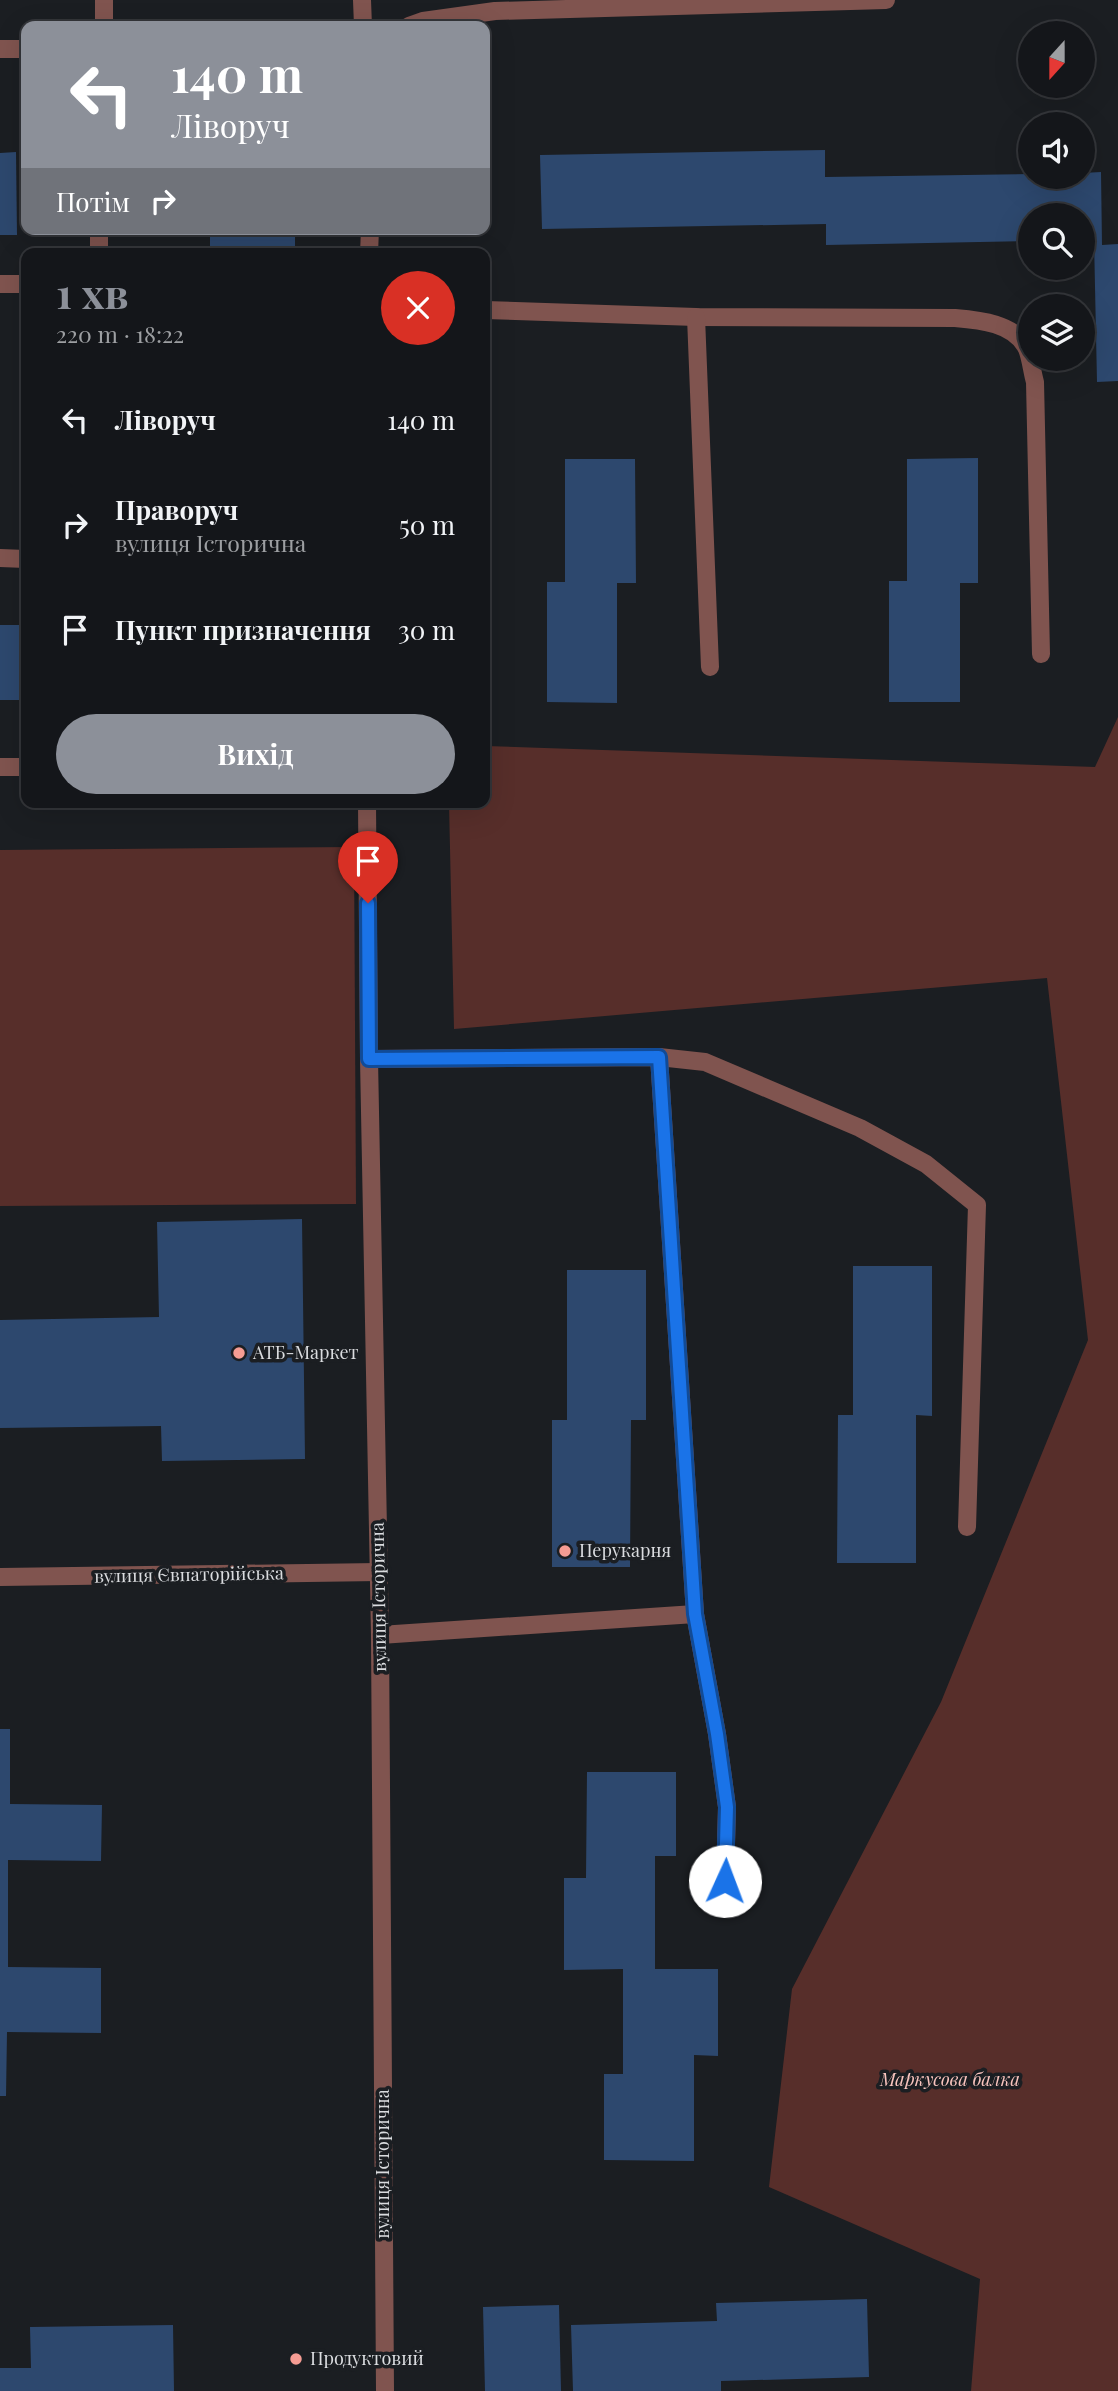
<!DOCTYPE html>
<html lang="uk">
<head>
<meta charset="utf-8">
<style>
  body { margin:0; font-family:"Playfair Display",serif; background:#1d1f23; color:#f1f3f6; height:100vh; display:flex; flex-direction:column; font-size:26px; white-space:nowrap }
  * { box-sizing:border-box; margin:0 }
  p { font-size:23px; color:#9d9fa2 }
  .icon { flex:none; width:38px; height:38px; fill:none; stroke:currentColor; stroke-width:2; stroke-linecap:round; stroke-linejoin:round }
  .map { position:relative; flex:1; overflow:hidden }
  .side { position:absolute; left:21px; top:248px; width:469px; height:560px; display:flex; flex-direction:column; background:#14161a; border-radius:14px; box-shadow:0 7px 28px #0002,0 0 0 2px #333539 }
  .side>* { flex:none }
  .guide { position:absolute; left:21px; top:21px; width:469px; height:214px; border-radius:14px; box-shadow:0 7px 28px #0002,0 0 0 2px #333539; background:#8c9099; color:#fff; overflow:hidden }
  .needle { width:46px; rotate:201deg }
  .fabs { position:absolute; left:1018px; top:21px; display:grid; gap:14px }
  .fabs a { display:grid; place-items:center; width:77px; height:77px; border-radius:50%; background:#14161a; box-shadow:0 7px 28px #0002,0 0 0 2px #333539; font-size:35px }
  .pin { position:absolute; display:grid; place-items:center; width:60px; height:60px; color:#fff; margin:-72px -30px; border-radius:50% 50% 50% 0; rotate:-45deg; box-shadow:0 0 7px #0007 }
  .pin .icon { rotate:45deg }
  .me { position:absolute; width:77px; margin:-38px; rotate:2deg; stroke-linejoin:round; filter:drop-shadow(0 0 5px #0008) }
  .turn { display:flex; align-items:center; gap:24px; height:147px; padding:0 35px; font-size:32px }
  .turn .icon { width:91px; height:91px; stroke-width:2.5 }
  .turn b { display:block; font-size:49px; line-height:60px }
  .then { display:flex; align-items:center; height:66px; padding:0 35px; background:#0003; gap:14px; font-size:26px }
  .round { display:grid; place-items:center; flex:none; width:74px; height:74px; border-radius:37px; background:#1d1f23 }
  .summary { display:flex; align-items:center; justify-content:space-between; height:119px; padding:0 35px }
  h1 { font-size:42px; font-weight:700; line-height:52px; color:#8c9099 }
  .primary-button { display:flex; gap:14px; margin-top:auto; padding:14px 35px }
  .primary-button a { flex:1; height:80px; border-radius:42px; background:#8c9099; color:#fff; font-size:28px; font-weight:700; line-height:80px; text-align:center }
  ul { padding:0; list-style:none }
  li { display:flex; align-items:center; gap:21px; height:105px; padding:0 35px }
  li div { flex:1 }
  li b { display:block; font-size:26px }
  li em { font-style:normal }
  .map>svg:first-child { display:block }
  .green { fill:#572e2a }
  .building { fill:#2d486e }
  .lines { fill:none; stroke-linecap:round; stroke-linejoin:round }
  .lane { stroke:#80544f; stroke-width:18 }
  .street { stroke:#80544f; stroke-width:18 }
  .route-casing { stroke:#114b97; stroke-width:18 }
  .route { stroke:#1a73e8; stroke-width:12 }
  .poi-dot { fill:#f59c93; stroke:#1b1e22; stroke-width:2.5 }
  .labels { text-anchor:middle; stroke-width:7; stroke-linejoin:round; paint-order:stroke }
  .poi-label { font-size:18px; fill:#dadcdf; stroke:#1b1e22; text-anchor:start }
  .street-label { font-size:18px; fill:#dadcdf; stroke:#1b1e22 }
  .park-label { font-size:18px; font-style:italic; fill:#fac5bf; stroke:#1b1e22 }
</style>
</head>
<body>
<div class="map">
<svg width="1118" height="2391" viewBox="0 0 1118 2391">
  <rect width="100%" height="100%" fill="#1b1e22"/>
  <g class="green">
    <polygon points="1118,717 1118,2391 971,2391 980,2279 769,2187 792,1989 941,1702 1088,1340 1047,978 454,1029 449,803 485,803 485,746 1095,767"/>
    <polygon points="354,847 356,1204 0,1206 0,850"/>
  </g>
  <g class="building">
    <polygon points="825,150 825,177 1031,174 1031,177 1083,177 1083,173 1101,172 1102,245 1118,244 1118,381 1097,382 1094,239 1083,240 1083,215 1031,215 1031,241 826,245 826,224 542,229 540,155"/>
    <polygon points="16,152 17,235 0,235 0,153"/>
    <rect x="210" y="229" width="85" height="25"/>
    <polygon points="978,458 978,583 960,583 960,702 889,702 889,581 907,581 907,459"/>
    <polygon points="565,459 635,459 636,583 617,583 617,703 547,702 547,582 565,582"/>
    <rect x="0" y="625" width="26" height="75"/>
    <polygon points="302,1219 305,1459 162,1461 161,1426 0,1428 0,1320 159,1317 157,1222"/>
    <polygon points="853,1266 932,1266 932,1416 916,1415 916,1563 837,1563 838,1415 853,1415"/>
    <polygon points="567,1270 646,1270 646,1420 631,1420 630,1567 552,1567 552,1420 567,1420"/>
    <polygon points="0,1729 10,1729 10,1804 102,1805 101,1861 8,1860 8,1967 101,1968 101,2033 7,2032 6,2096 0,2096"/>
    <polygon points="587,1772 676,1772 676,1856 655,1856 655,1969 718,1969 718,2056 694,2055 694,2161 604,2160 604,2074 623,2074 623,1969 564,1970 564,1878 586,1878"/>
    <polygon points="867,2299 869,2377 721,2381 721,2391 573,2391 571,2325 717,2321 716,2303"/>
    <polygon points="559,2305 561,2391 485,2391 483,2307"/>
    <polygon points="173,2325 174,2391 0,2391 0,2368 31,2368 30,2327"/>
  </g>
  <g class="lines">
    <g class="lane">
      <polyline points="104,26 104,0"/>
      <polyline points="99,254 99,229"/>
      <polyline points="0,284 26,284"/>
      <path d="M485 310 696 317 955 318C979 320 1015 323 1027 349 1031 359 1032 372 1035 382L1041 654"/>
      <polyline points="696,317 710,667"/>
      <polyline points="0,558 26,559"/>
      <polyline points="0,767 26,767"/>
      <polyline points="659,1057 695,1614 717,1734 727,1807 725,1881"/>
      <polyline points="369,1059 659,1057 705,1062 860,1128 926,1164 977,1205 967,1527"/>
      <polyline points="380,1635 695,1614"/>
    </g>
    <g class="street">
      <polyline points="362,0 363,26"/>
      <polyline points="409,26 423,21 495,11 886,0"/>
      <polyline points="0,49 26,49"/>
      <polyline points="369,254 370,229"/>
      <polyline points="367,803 369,1059 380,1635 385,2391"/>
      <polyline points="0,1577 379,1572"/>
    </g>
  </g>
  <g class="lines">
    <defs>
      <polyline id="route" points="368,903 369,1059 659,1057 695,1614 717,1734 727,1807 725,1881"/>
    </defs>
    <use href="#route" class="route-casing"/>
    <use href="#route" class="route"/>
  </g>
  <g class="poi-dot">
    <circle cx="239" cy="1353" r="7"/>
    <circle cx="565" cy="1551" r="7"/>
    <circle cx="296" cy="2359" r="7"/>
  </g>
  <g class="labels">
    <g class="poi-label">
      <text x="253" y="1359">АТБ-Маркет</text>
      <text x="579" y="1557">Перукарня</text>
      <text x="310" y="2365">Продуктовий</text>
    </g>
    <g class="street-label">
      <text transform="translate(189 1575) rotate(-1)" y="6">вулиця Євпаторійська</text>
      <text transform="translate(379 1597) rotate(-91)" y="6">вулиця Історична</text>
      <text transform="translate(383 2164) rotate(-90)" y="6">вулиця Історична</text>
    </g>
    <g class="park-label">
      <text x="950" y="2086">Маркусова балка</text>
    </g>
  </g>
</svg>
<div class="fabs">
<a><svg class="needle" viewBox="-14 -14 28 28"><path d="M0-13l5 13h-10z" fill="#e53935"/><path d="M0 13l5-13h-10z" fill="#9d9fa2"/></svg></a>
<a><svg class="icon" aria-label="sound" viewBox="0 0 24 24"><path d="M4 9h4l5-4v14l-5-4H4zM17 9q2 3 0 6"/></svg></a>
<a><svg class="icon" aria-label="search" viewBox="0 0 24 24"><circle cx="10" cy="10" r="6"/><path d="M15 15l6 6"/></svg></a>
<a><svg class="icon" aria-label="layers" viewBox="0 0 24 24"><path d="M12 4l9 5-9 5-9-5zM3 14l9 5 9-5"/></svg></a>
</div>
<div class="pin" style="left:368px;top:903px;background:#d93025"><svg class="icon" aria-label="arrive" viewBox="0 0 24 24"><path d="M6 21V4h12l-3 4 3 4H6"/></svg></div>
<svg class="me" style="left:725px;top:1881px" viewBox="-20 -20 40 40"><circle r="19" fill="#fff"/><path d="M0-13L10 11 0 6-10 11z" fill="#1a73e8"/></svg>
<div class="guide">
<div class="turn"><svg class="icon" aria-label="left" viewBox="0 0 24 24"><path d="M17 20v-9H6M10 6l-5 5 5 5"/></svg><div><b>140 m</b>Ліворуч</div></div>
<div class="then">Потім<svg class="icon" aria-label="right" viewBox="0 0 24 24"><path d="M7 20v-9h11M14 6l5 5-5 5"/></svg></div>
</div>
<section class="side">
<div class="summary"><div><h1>1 хв</h1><p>220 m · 18:22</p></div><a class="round" style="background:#d93025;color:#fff"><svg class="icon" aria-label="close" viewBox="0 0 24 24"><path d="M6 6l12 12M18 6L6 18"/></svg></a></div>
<ul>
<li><svg class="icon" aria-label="left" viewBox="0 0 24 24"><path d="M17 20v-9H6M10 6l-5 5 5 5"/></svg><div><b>Ліворуч</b></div><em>140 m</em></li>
<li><svg class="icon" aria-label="right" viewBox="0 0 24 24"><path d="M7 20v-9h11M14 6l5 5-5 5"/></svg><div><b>Праворуч</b><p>вулиця Історична</p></div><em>50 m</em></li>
<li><svg class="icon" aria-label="arrive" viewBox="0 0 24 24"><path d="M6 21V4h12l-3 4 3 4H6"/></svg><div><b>Пункт призначення</b></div><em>30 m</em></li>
</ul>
<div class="primary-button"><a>Вихід</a></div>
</section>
</div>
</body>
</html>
